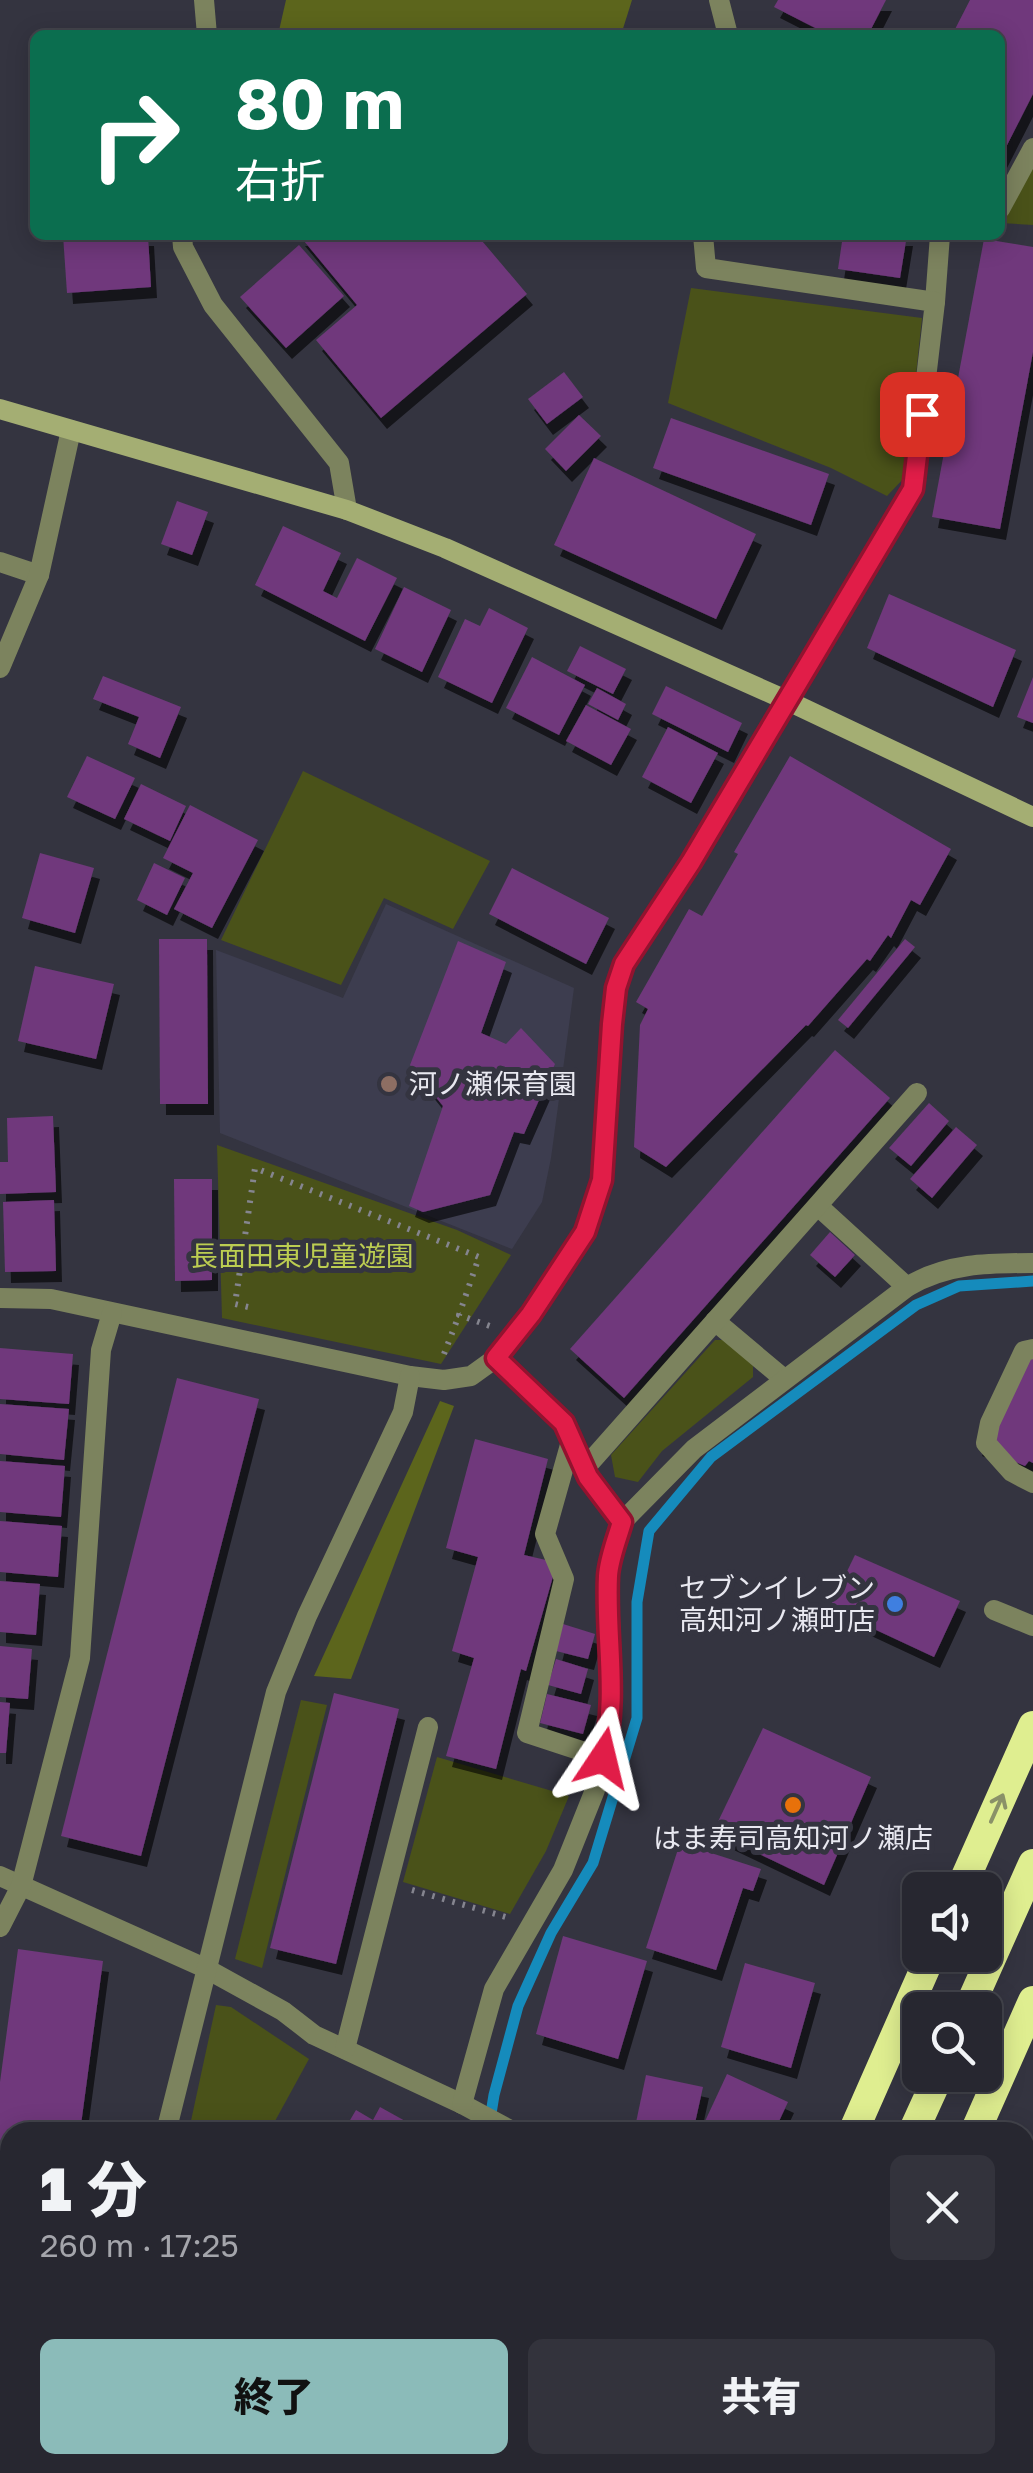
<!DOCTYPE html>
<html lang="ja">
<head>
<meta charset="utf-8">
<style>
  body { margin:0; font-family:"Golos Text","Noto Sans JP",sans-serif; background:#33333c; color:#f1f3f6; height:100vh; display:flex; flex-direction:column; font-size:38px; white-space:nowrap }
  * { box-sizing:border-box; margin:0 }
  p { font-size:32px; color:#a4a5ab }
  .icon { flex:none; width:55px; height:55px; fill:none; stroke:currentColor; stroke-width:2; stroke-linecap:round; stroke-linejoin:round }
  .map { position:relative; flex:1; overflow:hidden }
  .sheet { position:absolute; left:0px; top:2122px; width:1035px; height:352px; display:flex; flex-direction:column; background:#272730; border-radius:30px 30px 0 0; box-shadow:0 5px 25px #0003,0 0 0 2px #43444c }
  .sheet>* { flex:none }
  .guide { position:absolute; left:30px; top:30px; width:975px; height:210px; border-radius:15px; box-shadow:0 5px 25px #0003,0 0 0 2px #43444c; background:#0b6e4f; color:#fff; overflow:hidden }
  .tools { position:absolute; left:902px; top:1872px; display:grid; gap:20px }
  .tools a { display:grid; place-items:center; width:100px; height:100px; border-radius:15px; background:#272730; box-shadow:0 5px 25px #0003,0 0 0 2px #43444c; font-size:50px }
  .pin { position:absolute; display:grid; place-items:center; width:85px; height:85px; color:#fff; margin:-42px; border-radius:20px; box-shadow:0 5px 15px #0006 }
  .me { position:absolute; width:110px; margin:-55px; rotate:10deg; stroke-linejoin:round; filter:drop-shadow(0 0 8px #0008) }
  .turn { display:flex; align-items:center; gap:35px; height:210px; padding:0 40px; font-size:45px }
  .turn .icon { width:130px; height:130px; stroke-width:2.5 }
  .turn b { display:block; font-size:70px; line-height:85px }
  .round { display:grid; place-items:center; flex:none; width:105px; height:105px; border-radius:15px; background:#33333c }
  .overview { display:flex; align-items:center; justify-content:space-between; height:170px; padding:0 40px }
  h1 { font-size:60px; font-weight:800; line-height:75px }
  .action { display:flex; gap:20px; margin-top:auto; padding:20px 40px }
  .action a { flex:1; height:115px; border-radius:15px; background:#8bbbb9; color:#111; font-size:40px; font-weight:800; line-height:115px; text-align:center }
  .action a+a { background:#33333c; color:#f1f3f6 }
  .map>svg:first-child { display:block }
  .built { fill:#3d3d4f }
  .green { fill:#4a5219 }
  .forest { fill:#5c651c }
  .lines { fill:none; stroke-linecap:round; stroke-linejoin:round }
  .stream { stroke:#158bbc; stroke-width:11 }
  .building { fill:#6f397b; filter:url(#shadow) }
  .path { stroke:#85858f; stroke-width:6; stroke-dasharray:2.5 8; stroke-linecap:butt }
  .lane { stroke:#7c835e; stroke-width:20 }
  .street { stroke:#7c835e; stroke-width:20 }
  .secondary { stroke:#a4ae73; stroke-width:20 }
  .highway { stroke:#dfee90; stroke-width:30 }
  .oneway { stroke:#8a9168 }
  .route-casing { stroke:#92132f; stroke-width:25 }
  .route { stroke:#e11d48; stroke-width:18 }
  .education-dot { fill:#8d6e63; stroke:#343440; stroke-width:4 }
  .shop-dot { fill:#3f7fe0; stroke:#343440; stroke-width:4 }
  .food-dot { fill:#e8710a; stroke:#343440; stroke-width:4 }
  .labels { text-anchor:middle; stroke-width:10; stroke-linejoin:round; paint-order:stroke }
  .poi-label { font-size:28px; fill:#e8e8f0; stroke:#343440; text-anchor:start }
  .park-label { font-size:28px; fill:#bccd51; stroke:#343440 }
</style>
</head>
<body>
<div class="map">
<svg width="1033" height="2473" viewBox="0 0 1033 2473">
  <defs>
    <filter id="shadow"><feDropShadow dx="6" dy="11" stdDeviation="0" flood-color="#0009"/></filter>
  </defs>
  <rect width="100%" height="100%" fill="#343440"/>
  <polygon class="built" points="386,904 574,988 551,1158 542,1202 512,1249 220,1133 216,950 343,998"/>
  <g class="green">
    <polygon points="1033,167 1033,225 1001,223"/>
    <polygon points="691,288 922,318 905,477 887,496 831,468 668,403"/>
    <polygon points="303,771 490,861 453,929 384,898 341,985 221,940"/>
    <polygon points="217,1145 457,1230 511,1255 441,1364 222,1318"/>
    <polygon points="715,1340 727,1340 753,1366 753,1377 662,1451 638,1482 615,1477 611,1455"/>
    <polygon points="301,1700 327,1705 262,1968 235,1959"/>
    <polygon points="437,1757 569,1796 546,1851 510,1914 403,1882"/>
    <polygon points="216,2005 231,2007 309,2059 269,2132 189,2130"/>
  </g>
  <g class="forest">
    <polygon points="286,0 632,0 621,35 278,35"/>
    <polygon points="440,1401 454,1406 351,1679 314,1676"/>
  </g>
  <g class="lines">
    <polyline class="stream" points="488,2132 494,2095 518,2006 551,1933 593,1863 637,1718 637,1602 649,1531 711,1457 916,1305 959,1286 1033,1281"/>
  </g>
  <g class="building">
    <polygon points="778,0 886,0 868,35 829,35 774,7"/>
    <polygon points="970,0 1033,0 1033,94 1000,159 1000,35 952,35"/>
    <polygon points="63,235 148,235 151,287 67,293"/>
    <polygon points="299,235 477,235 527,294 381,418 316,340 357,305"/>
    <polygon points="843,235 907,235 900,278 838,269"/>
    <polygon points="984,239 1033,247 1033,352 1000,529 932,517"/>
    <polygon points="299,245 344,296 286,348 240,297"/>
    <polygon points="564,372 583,397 547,424 528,399"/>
    <polygon points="579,415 601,436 566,471 545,449"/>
    <polygon points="671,418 829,474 811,525 653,468"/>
    <polygon points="594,458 756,534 716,619 554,545"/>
    <polygon points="177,501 208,512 192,555 161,544"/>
    <polygon points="283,526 341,553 323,591 337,598 357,558 397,578 365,641 255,585"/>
    <polygon points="404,587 451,610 422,672 375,649"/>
    <polygon points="889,594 1016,650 993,707 867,648"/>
    <polygon points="489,608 528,628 492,703 438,677 465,619 480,626"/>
    <polygon points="580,646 626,669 613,694 567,671"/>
    <polygon points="532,657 585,685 559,735 506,708"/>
    <polygon points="103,676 181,707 160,758 128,744 139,717 93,699"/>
    <polygon points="1033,677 1033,723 1017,717"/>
    <polygon points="666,686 742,723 728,752 652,714"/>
    <polygon points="597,688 626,704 618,720 588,704"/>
    <polygon points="586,705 631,729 611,765 566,741"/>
    <polygon points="668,727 718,753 691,803 642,777"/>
    <polygon points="87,756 135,778 115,819 67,797"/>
    <polygon points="790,756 951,849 920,905 911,900 891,938 888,935 870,961 867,959 808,1026 806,1025 666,1167 634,1147 640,1025 648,1009 636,1002 689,909 702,916 738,854 734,852"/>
    <polygon points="141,784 186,806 170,841 124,819"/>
    <polygon points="190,805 258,840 212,928 174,909 193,873 163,858"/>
    <polygon points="40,853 94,868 75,933 22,918"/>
    <polygon points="154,863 185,878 167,915 137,900"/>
    <polygon points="512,868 609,918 586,964 489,914"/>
    <polygon points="159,939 207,939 208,1104 160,1104"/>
    <polygon points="905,939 915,947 848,1028 838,1020"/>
    <polygon points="458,941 506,962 481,1033 506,1044 521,1028 555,1064 524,1134 514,1132 490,1195 423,1212 409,1206 443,1106 410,1065"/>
    <polygon points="35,966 114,984 96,1059 18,1041"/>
    <polygon points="835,1050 890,1098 624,1398 570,1349"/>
    <polygon points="929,1103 949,1121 911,1166 889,1148"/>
    <polygon points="53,1116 56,1192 0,1194 0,1162 8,1162 7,1118"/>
    <polygon points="956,1127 977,1145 932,1198 910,1179"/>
    <polygon points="174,1179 212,1179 212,1280 175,1281"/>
    <polygon points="54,1200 56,1271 5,1272 3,1202"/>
    <polygon points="830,1232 855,1255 835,1277 810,1255"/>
    <polygon points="0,1348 73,1354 69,1404 0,1399"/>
    <polygon points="1033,1355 1033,1463 1029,1461 1025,1466 976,1445 990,1415"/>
    <polygon points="177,1378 259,1399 141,1856 61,1836"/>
    <polygon points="0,1404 69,1409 64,1460 0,1454"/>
    <polygon points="475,1439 548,1459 524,1555 546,1560 554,1573 526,1671 521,1669 496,1769 446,1756 474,1658 452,1651 478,1557 446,1548"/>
    <polygon points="0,1461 65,1466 61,1517 0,1512"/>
    <polygon points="0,1521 62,1526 58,1577 0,1572"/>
    <polygon points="855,1555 960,1601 934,1657 829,1608"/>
    <polygon points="0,1581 40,1584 36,1635 0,1632"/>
    <polygon points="563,1624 595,1634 588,1659 556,1651"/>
    <polygon points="0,1646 32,1649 28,1699 0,1697"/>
    <polygon points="556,1659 588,1669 581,1694 548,1685"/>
    <polygon points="334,1693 399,1709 336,1964 270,1948"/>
    <polygon points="547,1694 591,1705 583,1734 540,1723"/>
    <polygon points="0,1702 10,1703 6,1753 0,1753"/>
    <polygon points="763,1728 871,1777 824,1885 713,1832"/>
    <polygon points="680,1843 761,1869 753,1891 743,1888 716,1970 646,1948"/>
    <polygon points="563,1936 647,1961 618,2059 536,2034"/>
    <polygon points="18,1949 103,1961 80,2132 10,2132 10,2254 0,2253 0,2082"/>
    <polygon points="745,1963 815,1983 791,2068 721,2047"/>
    <polygon points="727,2074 788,2102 774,2132 700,2132"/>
    <polygon points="646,2075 703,2087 693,2132 634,2132"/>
    <polygon points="380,2107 425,2132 343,2132 356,2110 373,2120"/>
    <polygon points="0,2286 10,2288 10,2465 40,2465 38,2473 0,2473"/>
    <polygon points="617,2465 645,2465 642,2473"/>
  </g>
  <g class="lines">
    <g class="path">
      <polyline points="248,1307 235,1304 255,1168 479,1257 459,1315 490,1326"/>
      <polyline points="444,1354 459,1315"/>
      <polyline points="412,1890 506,1917"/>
    </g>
    <g class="lane">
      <polyline points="0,562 39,575"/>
      <polyline points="1033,1349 1024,1351 990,1423 986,1443 1012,1472 1033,1483"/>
      <polyline points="994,1610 1033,1626"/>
    </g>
    <g class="street">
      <polyline points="204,0 207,35"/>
      <polyline points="719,0 728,35"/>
      <polyline points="1000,209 1033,148"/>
      <polyline points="182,235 183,247 213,305 339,463 347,510"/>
      <polyline points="935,302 940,235"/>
      <polyline points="0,668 39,575 71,430"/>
      <polyline points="818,1206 907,1287"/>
      <polyline points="0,1298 51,1299 410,1376 444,1380 471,1376 496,1358 531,1314 585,1232 603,1180 613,1024 616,988 624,964 691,862 913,489 935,302 706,268 703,235"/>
      <polyline points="715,1321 784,1379"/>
      <polyline points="496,1358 564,1423 588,1477 622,1522"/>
      <polyline points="572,1438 545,1534 564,1579 527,1733 603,1758"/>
      <polyline points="585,1468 917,1093"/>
      <polyline points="0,1876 205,1968 283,2011 314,2035 462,2104 514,2132"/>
      <polyline points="0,1927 21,1886 80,1658 101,1350 112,1313"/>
      <polyline points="345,2049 428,1727"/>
      <path d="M462 2104 494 1989 563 1870 595 1790 610 1734 613 1693 608 1573 622 1522 694 1449 907 1287C946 1263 989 1263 1033 1263"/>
      <polyline points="166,2132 276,1692 307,1616 403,1412 410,1376"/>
      <polyline points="729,2465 740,2473"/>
      <polyline points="83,2473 85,2465"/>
      <polyline points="319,2473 324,2465"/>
    </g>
    <polyline class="secondary" points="0,409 347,510 445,548 788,701 1033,817"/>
    <g class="highway">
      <polyline points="960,1890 1033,1726"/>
      <polyline points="968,2010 1033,1864"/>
      <polyline points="853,2132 931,1955"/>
      <polyline points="913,2132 939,2075"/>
      <polyline points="975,2132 1033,2001"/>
      <polyline points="705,2473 709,2465"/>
      <polyline points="762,2473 766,2465"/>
      <polyline points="824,2473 827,2465"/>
    </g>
  </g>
  <defs><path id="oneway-shaft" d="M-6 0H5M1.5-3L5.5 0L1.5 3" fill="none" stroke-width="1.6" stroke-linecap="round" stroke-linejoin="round" transform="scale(2.5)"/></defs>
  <use class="oneway" href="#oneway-shaft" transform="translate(997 1808) rotate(-66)"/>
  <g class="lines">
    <defs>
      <path id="route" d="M603 1758C619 1697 605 1638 608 1576 609 1559 617 1539 622 1522L588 1477 564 1423 496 1358 531 1314 585 1232 602 1180 612 1024 616 988 624 964 691 862 913 489 922 414"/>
    </defs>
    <use href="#route" class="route-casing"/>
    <use href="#route" class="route"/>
  </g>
  <circle class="education-dot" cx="389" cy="1084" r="10"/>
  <circle class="shop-dot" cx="895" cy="1604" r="10"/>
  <circle class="food-dot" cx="793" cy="1805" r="10"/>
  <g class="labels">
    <g class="poi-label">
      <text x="409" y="1094">河ノ瀬保育園</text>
      <text x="875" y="1598" text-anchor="end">セブンイレブン<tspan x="875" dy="32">高知河ノ瀬町店</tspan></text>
      <text x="793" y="1848" text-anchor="middle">はま寿司高知河ノ瀬店</text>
    </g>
    <g class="park-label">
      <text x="302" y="1266">長面田東児童遊園</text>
    </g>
  </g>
</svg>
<div class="tools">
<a><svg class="icon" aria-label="sound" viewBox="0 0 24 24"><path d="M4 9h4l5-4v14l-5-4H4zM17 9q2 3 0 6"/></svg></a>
<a><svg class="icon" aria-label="search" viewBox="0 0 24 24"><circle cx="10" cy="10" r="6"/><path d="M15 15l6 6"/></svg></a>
</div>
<div class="pin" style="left:922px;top:414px;background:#d93025"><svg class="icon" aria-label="arrive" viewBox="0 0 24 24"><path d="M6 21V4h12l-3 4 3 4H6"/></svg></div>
<svg class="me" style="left:603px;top:1758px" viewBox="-20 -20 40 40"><path d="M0-17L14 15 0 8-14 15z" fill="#e11d48" stroke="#fff" stroke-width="4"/></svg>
<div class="guide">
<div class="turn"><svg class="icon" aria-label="right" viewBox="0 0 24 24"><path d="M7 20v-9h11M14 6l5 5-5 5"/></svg><div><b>80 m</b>右折</div></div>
</div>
<section class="sheet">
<div class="overview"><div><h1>1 分</h1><p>260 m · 17:25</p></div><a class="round"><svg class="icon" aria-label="close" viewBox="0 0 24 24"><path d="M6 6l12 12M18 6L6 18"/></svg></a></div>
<div class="action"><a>終了</a><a>共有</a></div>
</section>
</div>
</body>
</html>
